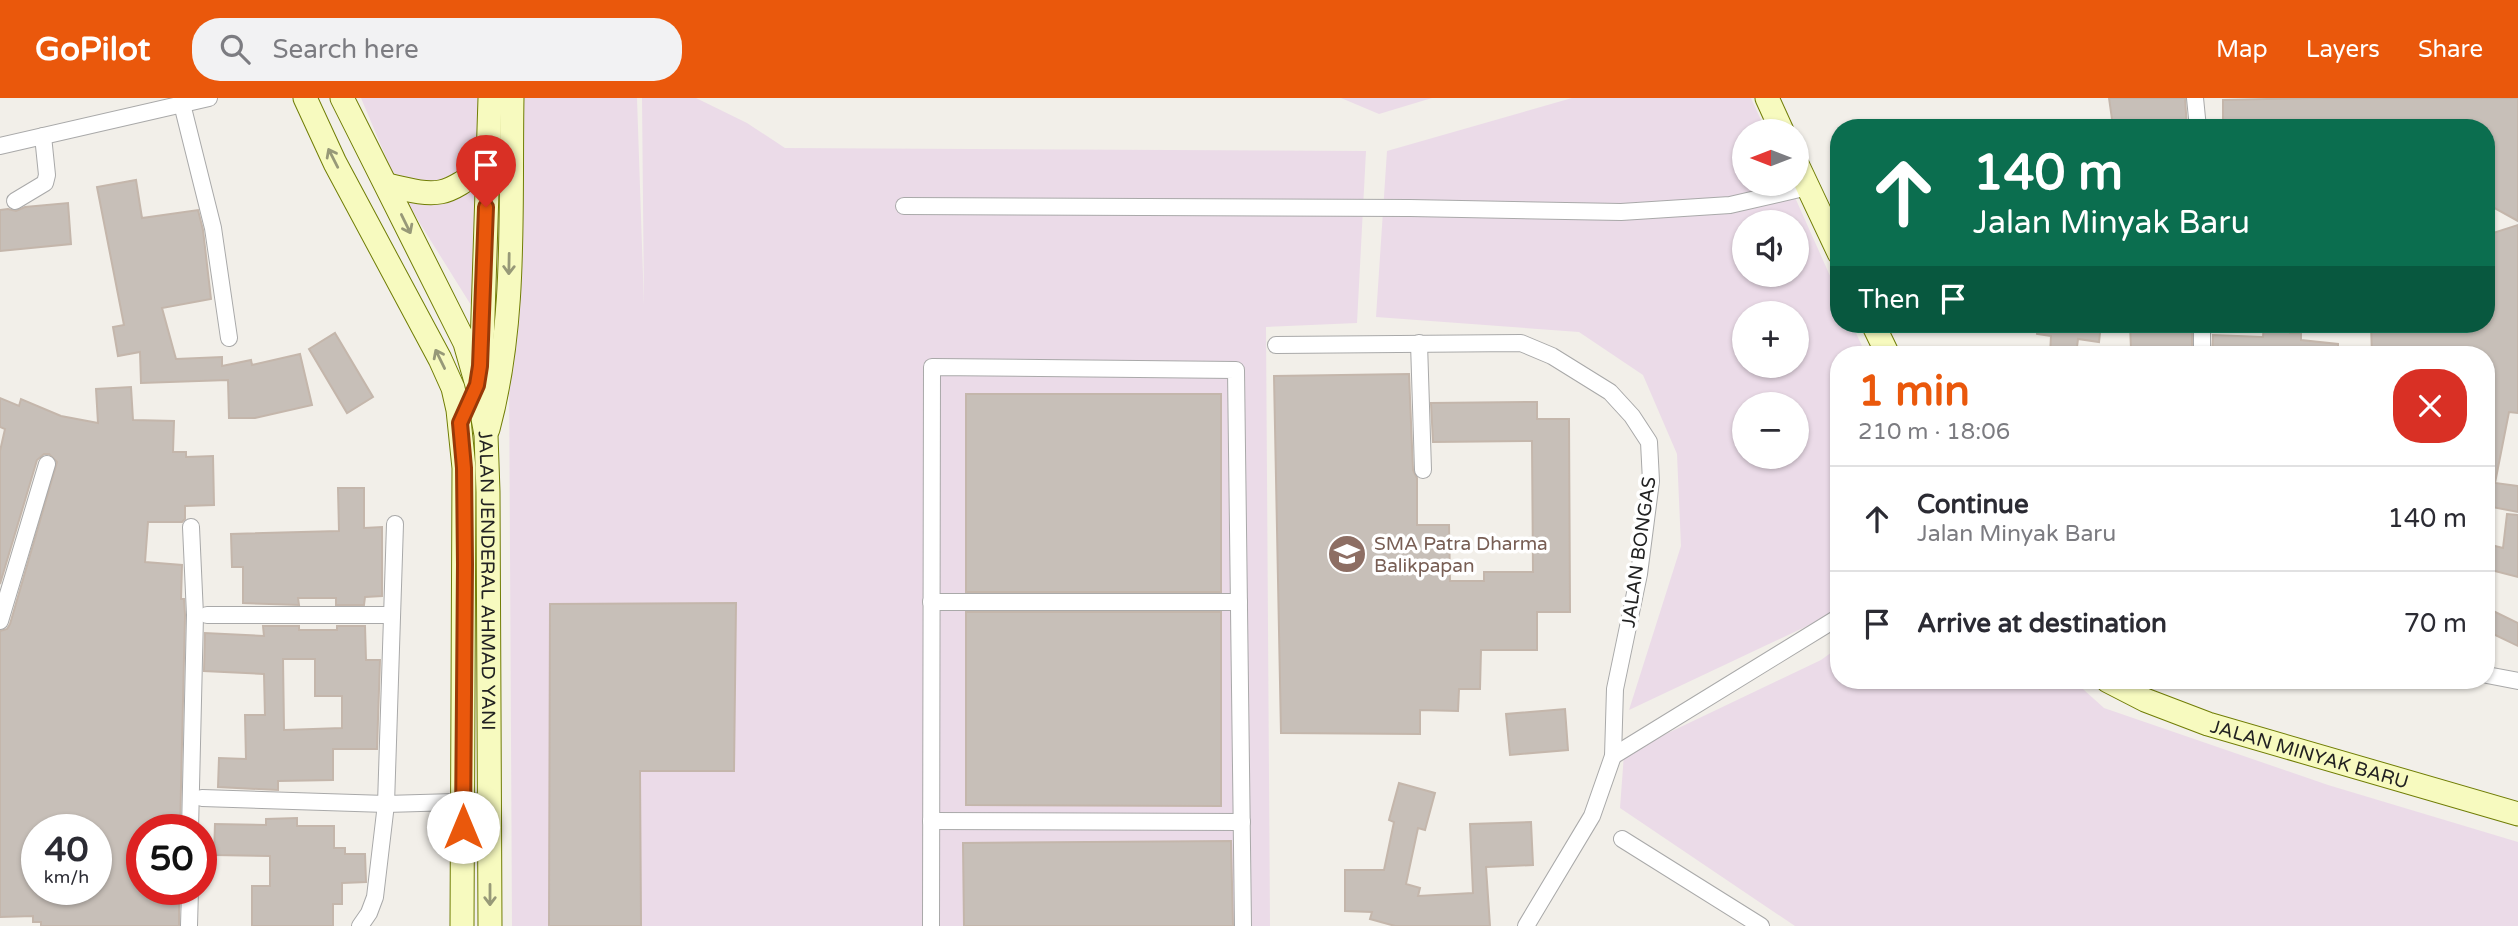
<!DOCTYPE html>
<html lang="en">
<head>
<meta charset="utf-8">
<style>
  body { margin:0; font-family:"Varela Round",sans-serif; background:#f2f2f3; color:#2b2b33; height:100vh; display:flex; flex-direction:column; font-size:26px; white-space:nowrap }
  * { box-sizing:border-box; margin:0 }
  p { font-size:23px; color:#7c7c81 }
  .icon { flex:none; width:38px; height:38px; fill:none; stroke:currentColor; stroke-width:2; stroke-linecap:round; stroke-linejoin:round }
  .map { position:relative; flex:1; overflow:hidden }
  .drawer { position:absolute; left:1830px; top:248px; width:665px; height:343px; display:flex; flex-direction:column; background:#fff; border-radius:28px; box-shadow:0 2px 5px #0004 }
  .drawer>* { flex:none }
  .banner { position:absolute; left:1830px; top:21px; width:665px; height:214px; border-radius:28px; box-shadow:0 2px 5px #0004; background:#0b6e4f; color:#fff; overflow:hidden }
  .needle { width:46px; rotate:270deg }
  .controls { position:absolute; left:1732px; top:21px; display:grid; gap:14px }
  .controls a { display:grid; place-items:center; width:77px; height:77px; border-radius:50%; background:#fff; box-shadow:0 2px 5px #0004; font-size:35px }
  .speed { position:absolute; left:21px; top:716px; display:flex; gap:14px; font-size:35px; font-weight:700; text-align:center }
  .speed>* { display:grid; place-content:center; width:91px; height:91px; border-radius:50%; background:#fff; box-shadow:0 2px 5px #0004; line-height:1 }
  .speed small { font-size:18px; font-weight:400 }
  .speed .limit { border:10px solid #d22; background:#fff; color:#111 }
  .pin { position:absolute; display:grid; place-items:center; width:60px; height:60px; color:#fff; margin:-72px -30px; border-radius:50% 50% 50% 0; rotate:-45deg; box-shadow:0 0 7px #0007 }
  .pin .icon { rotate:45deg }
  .me { position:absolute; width:77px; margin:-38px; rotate:0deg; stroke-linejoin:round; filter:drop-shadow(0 0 5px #0008) }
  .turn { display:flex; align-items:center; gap:24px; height:147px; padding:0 28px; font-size:32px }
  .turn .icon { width:91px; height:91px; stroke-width:2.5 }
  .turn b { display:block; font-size:49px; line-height:60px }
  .then { display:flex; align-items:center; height:66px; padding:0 28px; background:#0003; gap:14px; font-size:26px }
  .round { display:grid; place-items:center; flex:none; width:74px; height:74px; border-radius:28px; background:#f2f2f3 }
  .overview { display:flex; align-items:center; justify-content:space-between; height:119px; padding:0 28px }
  h1 { font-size:42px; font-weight:800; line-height:52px; color:#ea580c }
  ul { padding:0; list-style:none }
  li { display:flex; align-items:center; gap:21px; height:105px; padding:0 28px; border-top:2px solid #e1e1e2 }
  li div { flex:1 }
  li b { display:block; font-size:26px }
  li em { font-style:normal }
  header { display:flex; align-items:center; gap:42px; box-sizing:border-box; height:98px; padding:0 35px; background:#ea580c; color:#fff }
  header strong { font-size:33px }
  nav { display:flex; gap:38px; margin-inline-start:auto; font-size:24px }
  .search { width:490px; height:63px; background:#f2f2f3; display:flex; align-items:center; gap:18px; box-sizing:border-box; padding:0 24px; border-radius:28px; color:#7c7c81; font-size:26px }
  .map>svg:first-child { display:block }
  .industrial { fill:#ebdbe8; fill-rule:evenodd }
  .building { fill:#c7bfb8; stroke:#c4b6ab; stroke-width:2; fill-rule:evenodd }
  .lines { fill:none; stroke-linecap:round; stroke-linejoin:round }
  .street-casing { stroke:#a9a9a9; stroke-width:18 }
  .secondary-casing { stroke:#707d05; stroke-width:25 }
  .street { stroke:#fff; stroke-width:16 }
  .secondary { stroke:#f7fabf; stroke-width:23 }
  .oneway { stroke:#979978 }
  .route-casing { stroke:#983908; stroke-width:18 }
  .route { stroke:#ea580c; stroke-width:12 }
  .labels { text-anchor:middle; stroke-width:7; stroke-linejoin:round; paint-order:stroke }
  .education-label { font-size:19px; fill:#785e54; stroke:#fff; text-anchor:start }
  .street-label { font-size:19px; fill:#222; stroke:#fff }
</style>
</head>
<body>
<header>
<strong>GoPilot</strong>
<div class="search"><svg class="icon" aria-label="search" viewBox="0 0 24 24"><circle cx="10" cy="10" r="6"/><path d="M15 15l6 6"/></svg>Search here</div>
<nav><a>Map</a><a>Layers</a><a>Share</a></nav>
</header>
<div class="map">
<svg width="2518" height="828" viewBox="0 0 2518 828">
  <rect width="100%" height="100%" fill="#f2efe9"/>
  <g class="industrial">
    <polygon points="361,0 637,0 644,207 642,0 696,0 747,25 785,50 1366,53 1357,225 1266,229 1270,828 512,828 509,268 401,95"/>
    <polygon points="1341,0 1432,0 1379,16"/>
    <path d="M1572 0H1751L1766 33H1745V86H1789L1839 198V226H1852L1866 257H1839V513L1629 612 1681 448 1677 356 1643 277 1579 234 1376 219 1387 53ZM1745 124H1797V177H1745ZM1745 215H1797V268H1745ZM1745 306H1797V359H1745Z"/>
    <polygon points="1839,549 1839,583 2074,583 2104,610 2328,687 2518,744 2518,828 1795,828 1620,710 1624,656 1821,562"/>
  </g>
  <g class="building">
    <polygon points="2109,0 2185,0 2187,30 2113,28"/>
    <polygon points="2310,0 2518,0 2518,123 2487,106 2487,30 2475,30 2466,25 2421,24 2421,30 2223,30 2223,2"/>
    <polygon points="136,82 142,120 198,112 203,132 211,201 162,210 176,261 222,259 222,268 251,262 252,267 300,256 312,307 255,320 229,320 228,282 141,285 140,254 118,258 113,229 124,227 97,89"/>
    <polygon points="68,105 71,146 0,153 0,112 8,111 16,113 25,109"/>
    <polygon points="2518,127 2518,315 2509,314 2495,385 2518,388 2518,414 2487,408 2487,257 2372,257 2371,226 2487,226 2487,137"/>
    <polygon points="2037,226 2101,226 2099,244 2078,241 2076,257 2050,257 2051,238 2037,236"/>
    <polygon points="2130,226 2192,226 2192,257 2150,257 2150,250 2131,251"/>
    <polygon points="2264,226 2291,226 2290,235 2301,235 2301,242 2338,246 2338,257 2212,257 2213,237 2263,239"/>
    <polygon points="335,235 373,299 347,315 309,251"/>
    <polygon points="1409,276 1413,372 1417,380 1417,427 1449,427 1450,483 1484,483 1484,474 1533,474 1532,343 1433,344 1431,305 1537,304 1537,321 1569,321 1570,514 1537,514 1537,552 1481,552 1480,591 1459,591 1458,613 1420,612 1420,636 1281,635 1274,278"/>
    <path d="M131 289 133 322 174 323 173 354H186V359L213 358 214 407 185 408V421L182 424H148L145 464 182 467 181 501H184L185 517 180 732H142V791H179V828H41V824H33V818L0 819V533L7 531 10 526 57 364 49 356H44L37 362 0 486V353L5 331 0 329V300L19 308 21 301 61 318 98 325 96 291ZM37 732H96V791H37Z"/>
    <rect x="966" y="296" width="255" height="198"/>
    <polygon points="338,390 364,390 364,430 382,429 382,498 365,499 364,507 336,507 336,500 298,500 299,507 243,505 243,469 232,469 231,436 339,433"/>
    <polygon points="2507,416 2518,417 2518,479 2487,471 2487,446 2503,450"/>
    <polygon points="736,505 734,673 640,673 641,828 549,828 550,506"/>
    <polygon points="2487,510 2518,525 2518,548 2487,533"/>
    <polygon points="966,514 1221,514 1221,708 966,707"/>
    <path d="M263 528H299V532H337V528H365L366 562H380L377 651H333V682L278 683V692L218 689 219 660 246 661 245 617H265L264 576 204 573 205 535 264 538ZM283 561H315V598H342V630L284 632Z"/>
    <polygon points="1565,611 1568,652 1510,657 1506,616"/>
    <polygon points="1399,685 1435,695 1425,732 1418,730 1406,786 1420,790 1418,798 1473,795 1470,726 1531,724 1533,767 1486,769 1490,828 1395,828 1370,821 1372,814 1345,813 1345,772 1384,772 1394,724 1389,722"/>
    <polygon points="297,720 297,728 334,728 334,750 345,750 345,756 365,756 366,784 342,785 342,806 333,806 333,828 252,828 252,788 270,788 270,758 214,757 215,726 266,727 266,721"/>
    <polygon points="1231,743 1233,828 964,828 963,745"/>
  </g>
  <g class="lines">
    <defs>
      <g id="street">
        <polyline points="2195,0 2198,30"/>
        <polyline points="182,6 213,130 229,240"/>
        <polyline points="0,48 209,0"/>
        <polyline points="15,103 45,85 47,77 43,38"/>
        <polyline points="904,108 1410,110 1621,114 1730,107 1808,89"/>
        <polyline points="1419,245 1423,372"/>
        <polyline points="1276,247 1521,245 1552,258 1610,294 1632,318 1649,344 1651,383 1639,476 1615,591 1613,658 1592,718 1526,828"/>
        <polyline points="2202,257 2202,226"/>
        <polyline points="931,504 1239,504"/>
        <polyline points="207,517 392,517"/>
        <polyline points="0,523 47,366"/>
        <polyline points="2487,577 2518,583"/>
        <polyline points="1613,658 1839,519"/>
        <polyline points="202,700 386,706 489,703"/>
        <polyline points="931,723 1242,724"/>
        <polyline points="190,732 195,517 191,429"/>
        <polyline points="1622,741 1761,828"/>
        <polyline points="189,828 190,791"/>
        <polyline points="360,828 369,815 375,799 386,706 395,426"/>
        <polyline points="931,828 932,269 1236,272 1243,828"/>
      </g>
      <g id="secondary">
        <polyline points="305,0 335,65 440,261 453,290 458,312 464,370 462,828"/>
        <path id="s1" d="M342 0 465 245 477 287 486 337 488 394 490 828"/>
        <polyline points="1767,0 1782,33"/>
        <polyline points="1797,66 1839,155"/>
        <path d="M387 87C441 100 443 99 487 67"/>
        <polyline points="1873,226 1888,257"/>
        <polyline points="479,277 482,249 490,0"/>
        <path d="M488 331C517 224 510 110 512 0"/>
        <path id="s2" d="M2108 583 2145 602 2208 626 2518 716"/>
      </g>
    </defs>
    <use href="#street" class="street-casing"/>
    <use href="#secondary" class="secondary-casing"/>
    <use href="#street" class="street"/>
    <use href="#secondary" class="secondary"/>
  </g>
  <defs><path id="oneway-shaft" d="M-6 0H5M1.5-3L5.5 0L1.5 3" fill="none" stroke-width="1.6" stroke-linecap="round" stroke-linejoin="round" transform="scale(1.75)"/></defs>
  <g class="oneway">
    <use href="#oneway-shaft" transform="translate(333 60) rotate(-117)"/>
    <use href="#oneway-shaft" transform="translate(406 126) rotate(64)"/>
    <use href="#oneway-shaft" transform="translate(509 166) rotate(91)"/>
    <use href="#oneway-shaft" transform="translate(440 261) rotate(-116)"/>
    <use href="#oneway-shaft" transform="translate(490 797) rotate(90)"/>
  </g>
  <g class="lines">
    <defs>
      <polyline id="route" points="463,729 465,466 464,370 460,325 477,287 480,268 486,109"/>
    </defs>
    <use href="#route" class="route-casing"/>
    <use href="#route" class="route"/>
  </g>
  <defs>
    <symbol id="school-disc" viewBox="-11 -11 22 22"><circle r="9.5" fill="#8d6e63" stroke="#fff"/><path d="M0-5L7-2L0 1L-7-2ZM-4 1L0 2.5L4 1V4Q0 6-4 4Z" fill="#fff"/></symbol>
  </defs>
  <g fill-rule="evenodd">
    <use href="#school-disc" x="1325" y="434" width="44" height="44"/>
  </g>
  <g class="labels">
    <g class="education-label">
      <text x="1374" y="452">SMA Patra Dharma<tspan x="1374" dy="22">Balikpapan</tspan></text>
    </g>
    <g class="street-label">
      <text transform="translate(1638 454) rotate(-82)" y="7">JALAN BONGAS</text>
      <text dy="7" stroke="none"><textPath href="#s1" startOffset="514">JALAN JENDERAL AHMAD YANI</textPath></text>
      <text dy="7" stroke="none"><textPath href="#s2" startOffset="215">JALAN MINYAK BARU</textPath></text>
    </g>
  </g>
</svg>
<div class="controls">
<a><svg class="needle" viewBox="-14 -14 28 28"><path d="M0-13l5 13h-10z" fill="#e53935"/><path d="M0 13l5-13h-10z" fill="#7c7c81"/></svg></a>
<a><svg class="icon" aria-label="sound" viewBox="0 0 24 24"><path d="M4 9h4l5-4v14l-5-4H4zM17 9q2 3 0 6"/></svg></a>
<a>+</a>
<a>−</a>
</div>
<div class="speed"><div>40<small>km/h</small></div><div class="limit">50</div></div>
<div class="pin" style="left:486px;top:109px;background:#d93025"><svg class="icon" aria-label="arrive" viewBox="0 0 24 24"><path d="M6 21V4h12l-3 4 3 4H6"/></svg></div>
<svg class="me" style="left:463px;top:729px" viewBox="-20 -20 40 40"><circle r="19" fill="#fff"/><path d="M0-13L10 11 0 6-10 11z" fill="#ea580c"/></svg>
<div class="banner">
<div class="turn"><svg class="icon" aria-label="ahead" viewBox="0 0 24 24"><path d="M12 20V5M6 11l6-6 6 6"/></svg><div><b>140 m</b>Jalan Minyak Baru</div></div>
<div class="then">Then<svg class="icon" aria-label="arrive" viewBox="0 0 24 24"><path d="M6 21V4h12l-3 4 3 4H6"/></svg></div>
</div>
<section class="drawer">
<div class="overview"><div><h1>1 min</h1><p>210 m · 18:06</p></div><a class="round" style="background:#d93025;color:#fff"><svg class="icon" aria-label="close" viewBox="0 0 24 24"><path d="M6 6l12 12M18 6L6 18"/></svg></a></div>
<ul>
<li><svg class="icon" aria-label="ahead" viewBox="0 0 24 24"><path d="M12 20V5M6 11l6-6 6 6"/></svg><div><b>Continue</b><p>Jalan Minyak Baru</p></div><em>140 m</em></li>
<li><svg class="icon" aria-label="arrive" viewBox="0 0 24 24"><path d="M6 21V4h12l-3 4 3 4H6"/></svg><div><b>Arrive at destination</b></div><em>70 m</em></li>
</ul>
</section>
</div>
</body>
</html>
